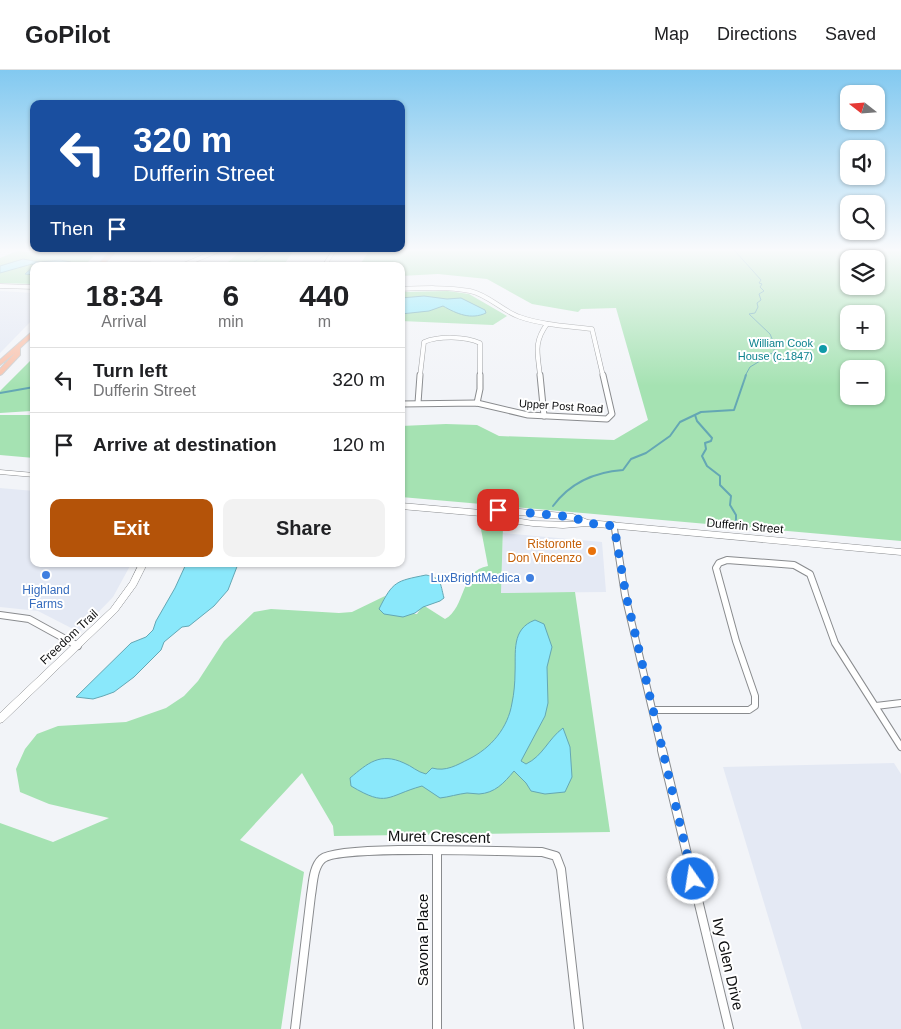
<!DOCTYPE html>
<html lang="en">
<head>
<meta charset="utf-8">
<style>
  body { margin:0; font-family:Arial,sans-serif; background:#f2f2f2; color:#202124; height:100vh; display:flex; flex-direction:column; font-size:19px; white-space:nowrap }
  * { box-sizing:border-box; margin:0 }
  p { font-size:16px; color:#757577 }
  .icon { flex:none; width:28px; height:28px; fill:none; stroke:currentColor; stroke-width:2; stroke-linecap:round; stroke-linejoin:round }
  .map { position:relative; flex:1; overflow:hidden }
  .sheet { position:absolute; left:30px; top:192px; width:375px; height:305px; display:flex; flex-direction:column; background:#fff; border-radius:10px; box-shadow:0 1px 4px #0004 }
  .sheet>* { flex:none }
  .guide { position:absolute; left:30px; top:30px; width:375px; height:152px; border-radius:10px; box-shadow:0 1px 4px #0004; background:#1a4fa0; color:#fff; overflow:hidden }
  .needle { width:32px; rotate:287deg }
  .fabs { position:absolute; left:840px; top:15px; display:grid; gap:10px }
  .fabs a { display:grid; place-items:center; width:45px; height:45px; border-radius:10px; background:#fff; box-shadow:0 1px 4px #0004; font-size:25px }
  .pin { position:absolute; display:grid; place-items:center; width:42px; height:42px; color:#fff; margin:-21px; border-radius:10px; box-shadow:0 2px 8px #0006 }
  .me { position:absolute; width:55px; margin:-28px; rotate:347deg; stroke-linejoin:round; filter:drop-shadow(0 0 4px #0008) }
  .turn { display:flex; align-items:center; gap:18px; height:105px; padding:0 20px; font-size:22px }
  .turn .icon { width:65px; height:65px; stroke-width:2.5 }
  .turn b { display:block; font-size:35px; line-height:42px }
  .then { display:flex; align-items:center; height:48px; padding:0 20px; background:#0003; gap:10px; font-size:19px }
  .eta { display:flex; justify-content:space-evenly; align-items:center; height:85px; text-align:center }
  .eta b { font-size:30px; font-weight:700; line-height:35px }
  .primary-button { display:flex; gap:10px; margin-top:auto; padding:10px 20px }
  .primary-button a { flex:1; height:58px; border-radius:10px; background:#b45309; color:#fff; font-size:20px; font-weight:700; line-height:58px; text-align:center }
  .primary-button a+a { background:#f2f2f2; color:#202124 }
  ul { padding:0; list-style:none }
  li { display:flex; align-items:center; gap:15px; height:65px; padding:0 20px; border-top:1px solid #e0e0e0 }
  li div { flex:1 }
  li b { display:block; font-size:19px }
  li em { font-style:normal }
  header { display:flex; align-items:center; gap:30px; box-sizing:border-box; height:70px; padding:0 25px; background:#fff; border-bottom:1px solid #e0e0e0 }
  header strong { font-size:24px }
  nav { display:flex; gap:28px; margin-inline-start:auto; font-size:18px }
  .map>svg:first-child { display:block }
  .built { fill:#e4e9f4 }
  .green { fill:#a5e2b2; fill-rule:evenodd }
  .water { fill:#8ae8fb; stroke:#64a7b4 }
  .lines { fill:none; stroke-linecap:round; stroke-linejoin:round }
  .stream-far1 { stroke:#64a7b4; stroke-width:1 }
  .stream { stroke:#64a7b4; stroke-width:2 }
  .street-far3-casing { stroke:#898b8e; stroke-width:5 }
  .street-far2-casing { stroke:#898b8e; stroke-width:7 }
  .street-far1-casing { stroke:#898b8e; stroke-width:8 }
  .street-casing { stroke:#898b8e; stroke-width:10 }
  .secondary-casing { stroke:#898b8e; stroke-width:1 }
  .primary-casing { stroke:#cfcfcf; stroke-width:2 }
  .street-far3 { stroke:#fff; stroke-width:4 }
  .street-far2 { stroke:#fff; stroke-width:5 }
  .street-far1 { stroke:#fff; stroke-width:6 }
  .street { stroke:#fff; stroke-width:8 }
  .secondary { fill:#fff; fill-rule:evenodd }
  .primary { fill:#f9c2ac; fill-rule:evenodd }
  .route { stroke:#1a73e8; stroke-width:9; stroke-dasharray:0 16.2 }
  .culture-dot { fill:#0f9aa8; stroke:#fff; stroke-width:2 }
  .food-dot { fill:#e8710a; stroke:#fff; stroke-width:2 }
  .shop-dot { fill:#3f7fe0; stroke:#fff; stroke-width:2 }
  .labels { text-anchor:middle; stroke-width:4; stroke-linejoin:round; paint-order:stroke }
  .far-culture-label { font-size:11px; fill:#0d838f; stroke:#fff; text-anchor:end }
  .far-street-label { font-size:11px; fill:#0d0e0f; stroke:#fff }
  .street-label { font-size:12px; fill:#0d0e0f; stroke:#fff }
  .food-label { font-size:12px; fill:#c56008; stroke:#fff; text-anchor:end }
  .shop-label { font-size:12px; fill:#366cbe; stroke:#fff; text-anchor:end }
  .near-street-label { font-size:15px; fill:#0d0e0f; stroke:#fff }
</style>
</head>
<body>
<header>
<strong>GoPilot</strong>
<nav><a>Map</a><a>Directions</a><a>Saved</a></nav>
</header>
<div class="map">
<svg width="901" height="959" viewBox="0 0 901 959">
  <rect width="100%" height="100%" fill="#f2f4f8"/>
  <g class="built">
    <polygon points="0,221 34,223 34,248 0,283"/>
    <polygon points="0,418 34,421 34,494 131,494 113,527 79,562 38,541 0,537"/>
    <polygon points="503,463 602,472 606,522 501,523"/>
    <polygon points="894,693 901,704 901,959 802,959 723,697"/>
  </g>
  <g class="green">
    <polygon points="17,181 94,186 84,196 34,196 34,214 0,213 0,188"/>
    <polygon points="241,181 296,181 292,183 283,196 218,196 228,192"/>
    <path d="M369 181H901V471L401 427V356L446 354 477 355 499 366 614 370 648 350 616 238 581 239 578 242 532 234 487 209 438 204 401 206V196H359ZM849 189H876V216H849ZM849 244H876V271H849ZM849 299H876V326H849Z"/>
    <polygon points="448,221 469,224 507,246 493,255 401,251 401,222"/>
    <polygon points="34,287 34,337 31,341 0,343 0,321"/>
    <polygon points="34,343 34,388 0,385 0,345 31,345"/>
    <path d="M480 454 503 457 501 523 575 522 610 762 334 766 333 756 302 703 240 770 304 802 281 959H0V753L53 772 109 748 49 734 20 722 16 699 25 679 37 664 58 656 126 652 166 638 184 626 198 611 224 571 254 542 271 539 339 543 352 542 385 526 382 542 395 544H417L423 535 445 549C466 538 460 500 488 496Z"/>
  </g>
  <g class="water">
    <polygon points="23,189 40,192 60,190 71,192 68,196 34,196 34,205 25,204 34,196 32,194 0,203 0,196"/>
    <path d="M424 226 447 229 461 228 485 240 486 243C471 250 457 244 443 236L429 241 401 244V228Z"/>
    <polygon points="186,494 238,494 228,520 214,536 189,556 182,557 164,572 161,580 134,607 114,622 103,626 93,629 76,627 131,573 146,567 153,560 156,551 175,518"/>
    <path d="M426 505C442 508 440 513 444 528L440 531 423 537 415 543 403 547 384 544 379 539C393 511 396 511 426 505Z"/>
    <path d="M535 550 544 554 552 577 547 597 548 633 545 646 521 691 526 694C543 686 548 669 563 658L570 677 572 707 565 722 545 724 531 721 526 713 514 701C504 713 495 723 479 724 475 724 471 723 467 723 458 724 449 727 440 728L422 716C386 726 388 738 351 716L350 708C368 693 380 682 404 693 412 696 417 702 426 704L432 698C446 702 457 695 469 689 491 678 508 658 512 633 514 624 515 612 515 603 516 582 511 559 535 550Z"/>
  </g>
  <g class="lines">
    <g class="stream-far1">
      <polyline points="735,181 761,210 759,213 762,214 760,217 764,221 759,224 761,230 757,233 758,237 755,243 749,244 770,264 773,271 766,270"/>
      <polyline points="239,196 254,192 272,181"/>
      <polyline points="745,306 750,297 760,291 759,287 773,283 775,277 765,273"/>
    </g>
    <g class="stream">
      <polyline points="0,323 34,317"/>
      <polyline points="695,345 697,351 712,368 711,371 705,373 706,379 702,386 707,396 720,406 720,415 731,426 730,435 736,445 736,452"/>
      <path d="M553 436C570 413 594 402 623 400L631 389 646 383 670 366 680 352 701 342 734 340 746 305"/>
    </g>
    <defs>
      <g id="street-far3">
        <polyline points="131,194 150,194 156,196"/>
        <polyline points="181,196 217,181"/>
        <polyline points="0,216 34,217"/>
        <path d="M401 219C424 218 447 217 470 221 489 225 502 241 520 247 543 255 568 256 592 259L603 306"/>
        <path d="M420 306 424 272C439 266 465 266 480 273V306"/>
        <path d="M540 306C538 284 533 273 547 254"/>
      </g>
      <g id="street-far2">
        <polyline points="540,305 544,346"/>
        <polyline points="418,333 420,305"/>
        <polyline points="477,333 480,319 480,305"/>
        <polyline points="401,334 477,333 528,345 607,349 612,344 603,305"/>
        <polyline points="614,455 616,469"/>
      </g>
      <g id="street-far1">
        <polyline points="616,467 625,525 662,681"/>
        <polyline points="0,545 29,549 78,576"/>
        <polyline points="876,636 901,633"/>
        <polyline points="653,640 749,640 755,636 755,626 736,571 716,498 719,493 727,490 794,495 810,504 835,573 901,677"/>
      </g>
      <g id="street">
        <polyline points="662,680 729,959"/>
        <polyline points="437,781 437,959"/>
        <path d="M295 959 311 825C313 814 313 797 322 789 339 774 509 782 542 782L556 786 561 799 579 959"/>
      </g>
      <g id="secondary">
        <polygon points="332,181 336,181 326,196 322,196"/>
        <polygon points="0,400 34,403 34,407 0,404"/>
        <path d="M401 433 481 440 498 437 573 444 588 450 901 479V485L587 456 563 458 533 456 504 452 481 446 401 439ZM498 443 572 450 577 452 533 451 491 444Z"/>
        <polygon points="139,494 147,494 136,516 117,542 3,652 0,653 0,643 111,538 130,512"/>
      </g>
      <g id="primary">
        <polygon points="111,181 116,181 102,196 97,196"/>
        <polygon points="34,260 34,265 20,278 20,285 2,304 0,305 0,299 15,283 0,295 0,290"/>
      </g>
    </defs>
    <use href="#street-far3" class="street-far3-casing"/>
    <use href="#street-far2" class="street-far2-casing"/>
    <use href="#street-far1" class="street-far1-casing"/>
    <use href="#street" class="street-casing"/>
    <use href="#secondary" class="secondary-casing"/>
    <use href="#primary" class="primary-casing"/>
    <use href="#street-far3" class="street-far3"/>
    <use href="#street-far2" class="street-far2"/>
    <use href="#street-far1" class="street-far1"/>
    <use href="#street" class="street"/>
    <use href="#secondary" class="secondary"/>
    <use href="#primary" class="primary"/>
  </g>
  <linearGradient id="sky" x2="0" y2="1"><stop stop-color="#82c9f0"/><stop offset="0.57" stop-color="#f9fafc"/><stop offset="1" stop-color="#f9fafc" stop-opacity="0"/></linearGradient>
  <rect width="901" height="316" fill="url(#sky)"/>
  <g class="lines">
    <polyline class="route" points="498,440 573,447 587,453 614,456 626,525 693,809"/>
  </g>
  <circle class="culture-dot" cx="823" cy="279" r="5"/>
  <circle class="food-dot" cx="592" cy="481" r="5"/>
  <g class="shop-dot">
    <circle cx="46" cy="505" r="5"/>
    <circle cx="530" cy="508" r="5"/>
  </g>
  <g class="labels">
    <g class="far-culture-label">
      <text x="813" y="277">William Cook<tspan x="813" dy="13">House (c.1847)</tspan></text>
    </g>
    <g class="far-street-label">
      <text transform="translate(561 336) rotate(4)" y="4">Upper Post Road</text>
    </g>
    <g class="street-label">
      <text transform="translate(745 456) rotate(5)" y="4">Dufferin Street</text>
      <text transform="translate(69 567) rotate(-43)" y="4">Freedom Trail</text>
    </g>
    <g class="food-label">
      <text x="582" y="478">Ristoronte<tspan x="582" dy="14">Don Vincenzo</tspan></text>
    </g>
    <g class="shop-label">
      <text x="520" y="512">LuxBrightMedica</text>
      <text x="46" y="524" text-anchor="middle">Highland<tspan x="46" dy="14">Farms</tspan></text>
    </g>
    <g class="near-street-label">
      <text transform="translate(439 767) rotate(1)" y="5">Muret Crescent</text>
      <text transform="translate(423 870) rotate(-90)" y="5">Savona Place</text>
      <text transform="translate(728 894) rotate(77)" y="5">Ivy Glen Drive</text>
    </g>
  </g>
</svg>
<div class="fabs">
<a><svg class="needle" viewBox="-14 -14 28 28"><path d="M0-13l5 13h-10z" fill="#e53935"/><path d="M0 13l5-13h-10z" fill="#757577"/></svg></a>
<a><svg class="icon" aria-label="sound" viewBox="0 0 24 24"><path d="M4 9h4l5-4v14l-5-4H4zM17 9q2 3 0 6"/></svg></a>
<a><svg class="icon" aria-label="search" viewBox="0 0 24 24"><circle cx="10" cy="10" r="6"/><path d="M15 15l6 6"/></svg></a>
<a><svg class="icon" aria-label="layers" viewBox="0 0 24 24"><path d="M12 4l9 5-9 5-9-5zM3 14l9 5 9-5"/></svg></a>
<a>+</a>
<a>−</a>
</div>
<div class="pin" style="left:498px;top:440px;background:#d93025"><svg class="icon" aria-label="arrive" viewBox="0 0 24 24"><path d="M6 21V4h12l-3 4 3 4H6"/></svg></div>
<svg class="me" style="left:693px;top:809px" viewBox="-20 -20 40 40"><circle r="17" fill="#1a73e8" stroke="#fff" stroke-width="3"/><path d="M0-11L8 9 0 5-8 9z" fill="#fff"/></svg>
<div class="guide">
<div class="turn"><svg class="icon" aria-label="left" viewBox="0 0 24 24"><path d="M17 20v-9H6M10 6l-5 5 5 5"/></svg><div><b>320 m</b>Dufferin Street</div></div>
<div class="then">Then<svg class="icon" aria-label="arrive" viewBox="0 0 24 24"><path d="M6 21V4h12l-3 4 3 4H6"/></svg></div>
</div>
<section class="sheet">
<div class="eta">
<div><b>18:34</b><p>Arrival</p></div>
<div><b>6</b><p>min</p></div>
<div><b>440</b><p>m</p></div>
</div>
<ul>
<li><svg class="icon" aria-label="left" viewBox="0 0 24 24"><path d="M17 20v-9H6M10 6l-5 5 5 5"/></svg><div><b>Turn left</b><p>Dufferin Street</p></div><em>320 m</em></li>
<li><svg class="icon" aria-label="arrive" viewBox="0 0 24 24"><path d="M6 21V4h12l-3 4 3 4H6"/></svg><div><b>Arrive at destination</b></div><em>120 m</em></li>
</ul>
<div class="primary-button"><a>Exit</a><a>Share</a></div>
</section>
</div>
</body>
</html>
